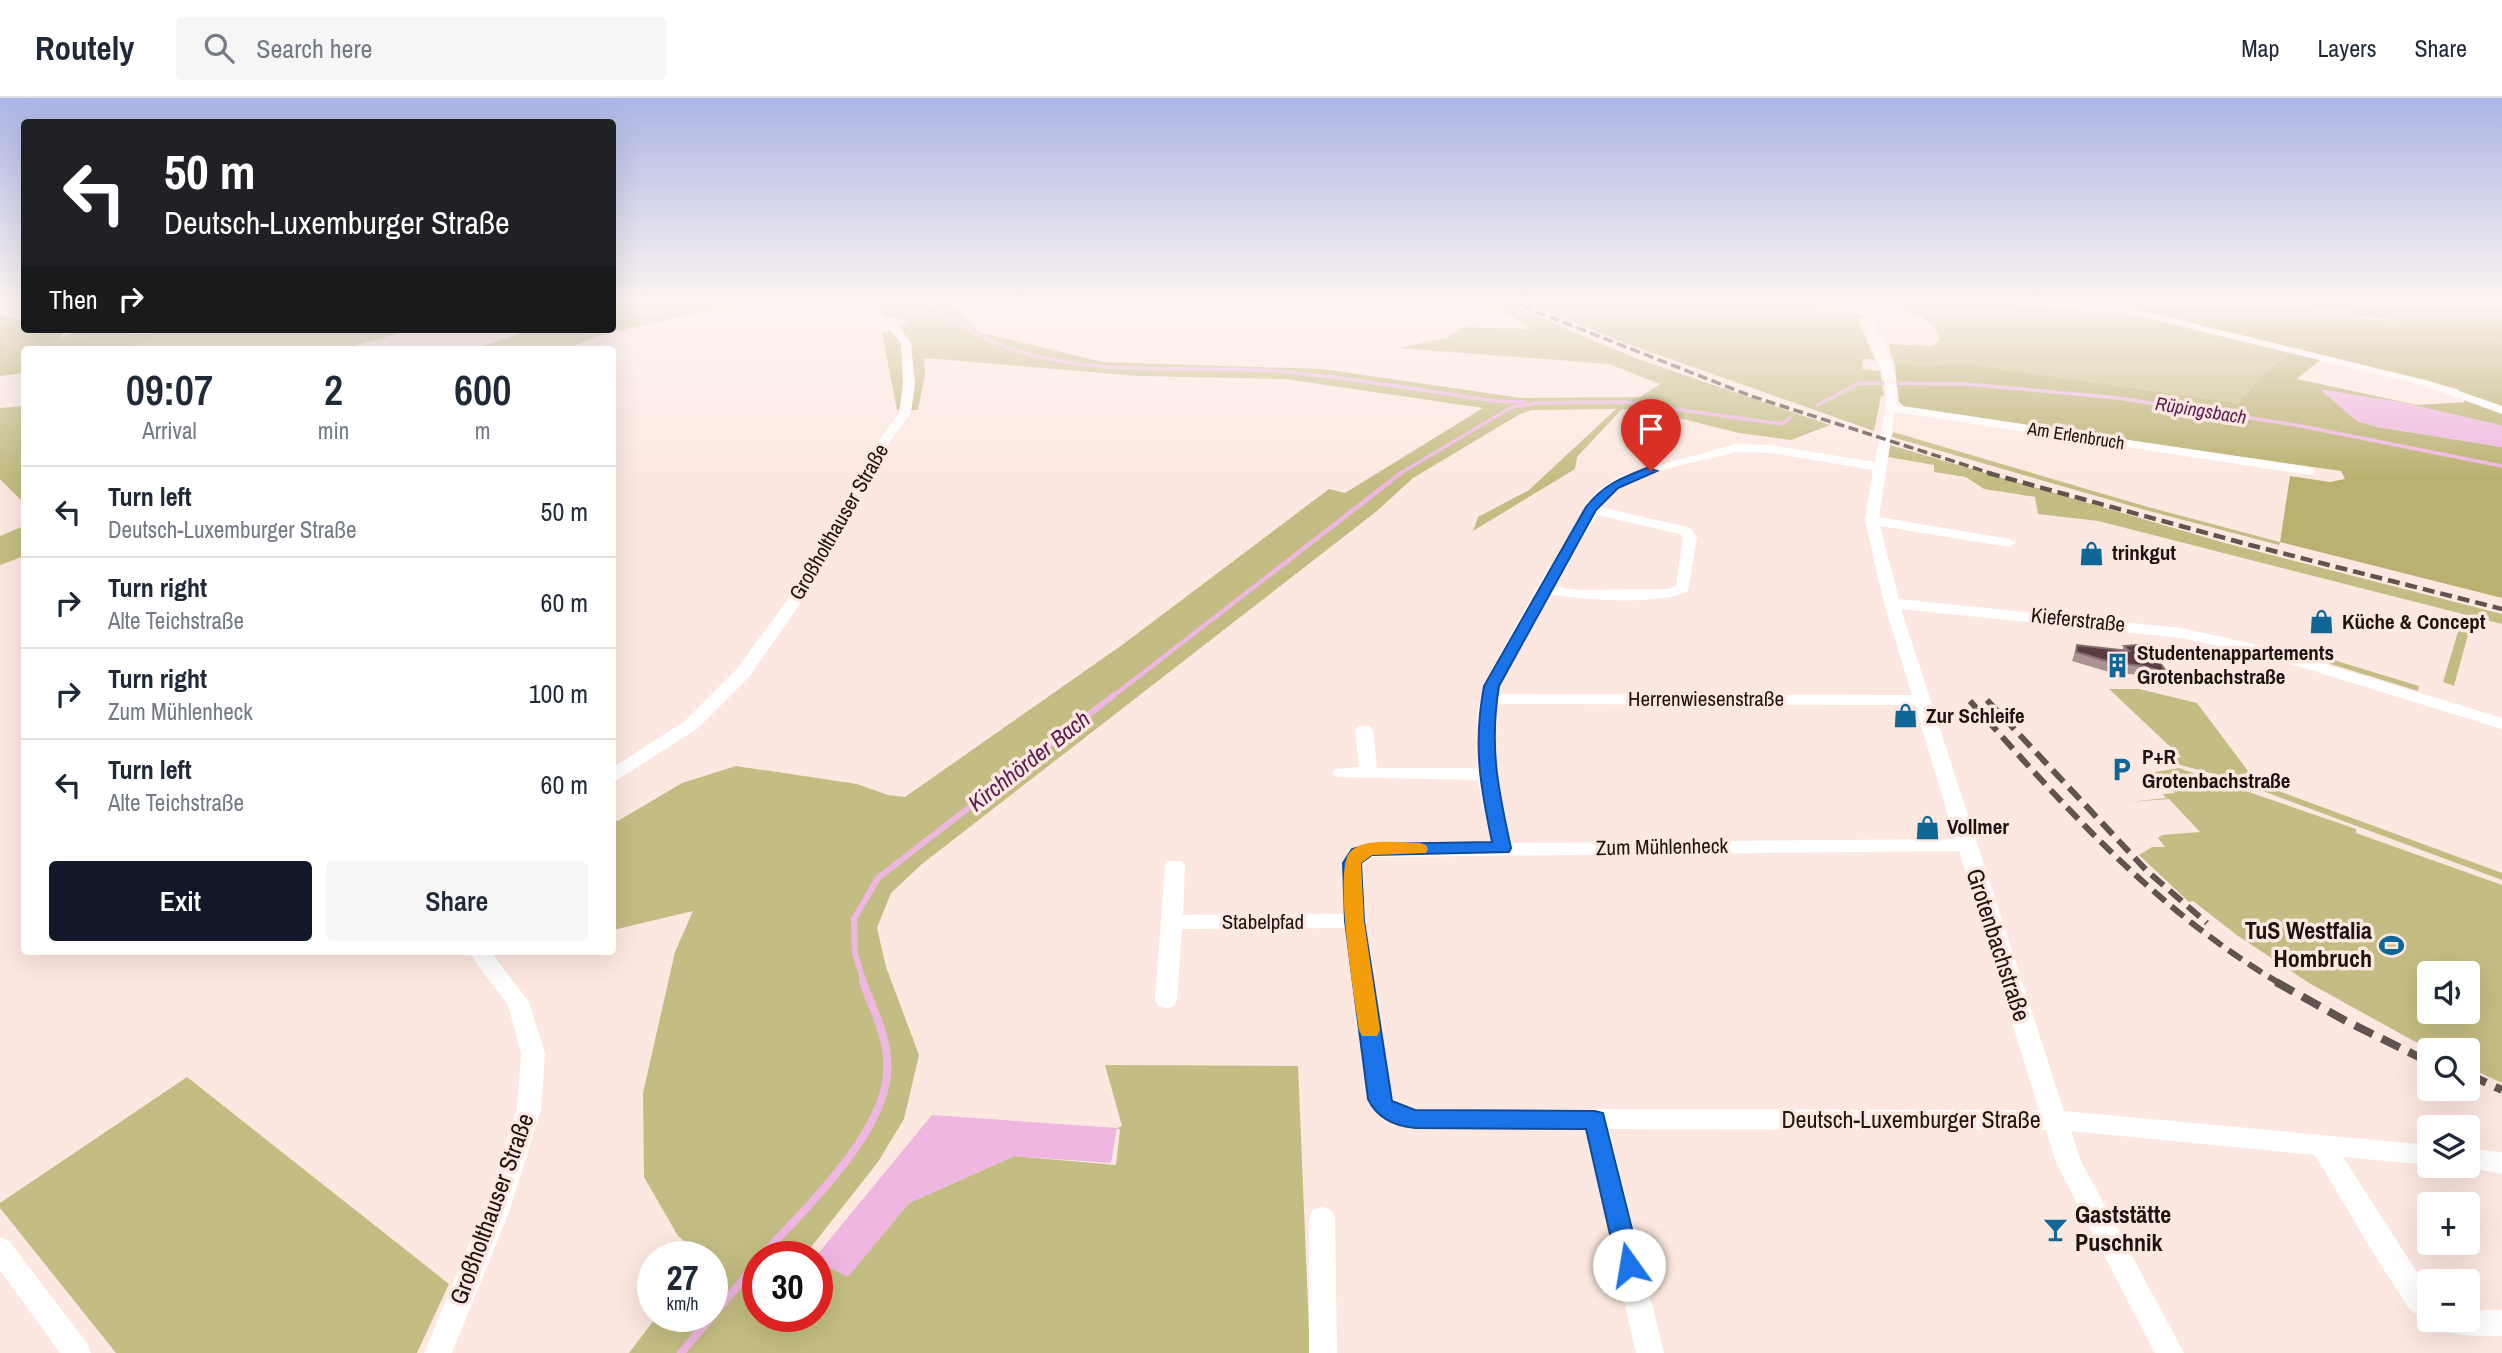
<!DOCTYPE html>
<html lang="en">
<head>
<meta charset="utf-8">
<style>
  body { margin:0; font-family:"Archivo Narrow",sans-serif; background:#f6f6f7; color:#1f2937; height:100vh; display:flex; flex-direction:column; font-size:26px; white-space:nowrap }
  * { box-sizing:border-box; margin:0 }
  p { font-size:23px; color:#747a83 }
  .icon { flex:none; width:38px; height:38px; fill:none; stroke:currentColor; stroke-width:2; stroke-linecap:round; stroke-linejoin:round }
  .map { position:relative; flex:1; overflow:hidden }
  .drawer { position:absolute; left:21px; top:248px; width:595px; height:609px; display:flex; flex-direction:column; background:#fff; border-radius:7px; box-shadow:0 7px 28px #0002 }
  .drawer>* { flex:none }
  .hud { position:absolute; left:21px; top:21px; width:595px; height:214px; border-radius:7px; box-shadow:0 7px 28px #0002; background:#202124; color:#fff; overflow:hidden }
  .tools { position:absolute; left:2417px; top:863px; display:grid; gap:14px }
  .tools a { display:grid; place-items:center; width:63px; height:63px; border-radius:7px; background:#fff; box-shadow:0 7px 28px #0002; font-size:35px }
  .speed { position:absolute; left:637px; top:1143px; display:flex; gap:14px; font-size:35px; font-weight:700; text-align:center }
  .speed>* { display:grid; place-content:center; width:91px; height:91px; border-radius:50%; background:#fff; box-shadow:0 7px 28px #0002; line-height:1 }
  .speed small { font-size:18px; font-weight:400 }
  .speed .limit { border:10px solid #d22; background:#fff; color:#111 }
  .pin { position:absolute; display:grid; place-items:center; width:60px; height:60px; color:#fff; margin:-72px -30px; border-radius:50% 50% 50% 0; rotate:-45deg; box-shadow:0 0 7px #0007 }
  .pin .icon { rotate:45deg }
  .me { position:absolute; width:77px; margin:-38px; rotate:347deg; stroke-linejoin:round; filter:drop-shadow(0 0 5px #0008) }
  .turn { display:flex; align-items:center; gap:24px; height:147px; padding:0 28px; font-size:32px }
  .turn .icon { width:91px; height:91px; stroke-width:2.5 }
  .turn b { display:block; font-size:49px; line-height:60px }
  .then { display:flex; align-items:center; height:66px; padding:0 28px; background:#0003; gap:14px; font-size:26px }
  .eta { display:flex; justify-content:space-evenly; align-items:center; height:119px; text-align:center }
  .eta b { font-size:42px; font-weight:600; line-height:49px }
  .action { display:flex; gap:14px; margin-top:auto; padding:14px 28px }
  .action a { flex:1; height:80px; border-radius:7px; background:#111827; color:#fff; font-size:28px; font-weight:600; line-height:80px; text-align:center }
  .action a+a { background:#f6f6f7; color:#1f2937 }
  ul { padding:0; list-style:none }
  li { display:flex; align-items:center; gap:21px; height:91px; padding:0 28px; border-top:2px solid #e0e1e3 }
  li div { flex:1 }
  li b { display:block; font-size:26px }
  li em { font-style:normal }
  header { display:flex; align-items:center; gap:42px; box-sizing:border-box; height:98px; padding:0 35px; background:#fff; border-bottom:2px solid #e0e1e3 }
  header strong { font-size:33px }
  nav { display:flex; gap:38px; margin-inline-start:auto; font-size:24px }
  .search { width:490px; height:63px; background:#f6f6f7; display:flex; align-items:center; gap:18px; box-sizing:border-box; padding:0 24px; border-radius:7px; color:#747a83; font-size:26px }
  .map>svg:first-child { display:block }
  .green { fill:#c4bd83; fill-rule:evenodd }
  .forest { fill:#bab171 }
  .water { fill:#efb6e1 }
  .lines { fill:none; stroke-linecap:round; stroke-linejoin:round }
  .stream-far3 { stroke:#efb6e1; stroke-width:3.5 }
  .stream-far2 { stroke:#efb6e1; stroke-width:4.5 }
  .stream-far1 { stroke:#efb6e1; stroke-width:6 }
  .stream { stroke:#efb6e1; stroke-width:8 }
  .minor { fill:#fff; fill-rule:evenodd }
  .rail-far3 { stroke:#61534e; stroke-width:3.5; stroke-dasharray:10 4.5; stroke-linecap:butt }
  .rail-far2 { stroke:#61534e; stroke-width:4.5; stroke-dasharray:12 6; stroke-linecap:butt }
  .rail-far1 { stroke:#61534e; stroke-width:6; stroke-dasharray:16 8; stroke-linecap:butt }
  .rail { stroke:#61534e; stroke-width:8; stroke-dasharray:20 10; stroke-linecap:butt }
  .wall { fill:#ac9292 }
  .building { fill:#5a3c42; stroke:#8b7072; stroke-width:2 }
  .route { fill:#1a73e8; stroke:#114b97; stroke-width:2 }
  .slow { fill:#f59e0b }
  .labels { text-anchor:middle; stroke-width:7; stroke-linejoin:round; paint-order:stroke }
  .far-street-label { font-size:18px; fill:#1e130f; stroke:#fde8e1 }
  .far-water-label { font-size:19px; font-style:italic; fill:#5c1c51; stroke:#fde8e1 }
  .street-label { font-size:21px; fill:#1e130f; stroke:#fde8e1 }
  .poi-label { font-size:21px; font-weight:bold; fill:#1e130f; stroke:#fde8e1; text-anchor:start }
  .water-label { font-size:23px; font-style:italic; fill:#5c1c51; stroke:#fde8e1 }
  .near-poi-label { font-size:24px; font-weight:bold; fill:#1e130f; stroke:#fde8e1; text-anchor:end }
  .near-street-label { font-size:24px; fill:#1e130f; stroke:#fde8e1 }
</style>
</head>
<body>
<header>
<strong>Routely</strong>
<div class="search"><svg class="icon" aria-label="search" viewBox="0 0 24 24"><circle cx="10" cy="10" r="6"/><path d="M15 15l6 6"/></svg>Search here</div>
<nav><a>Map</a><a>Layers</a><a>Share</a></nav>
</header>
<div class="map">
<svg width="2502" height="1255" viewBox="0 0 2502 1255">
  <rect width="100%" height="100%" fill="#fde8e1"/>
  <g class="green">
    <polygon points="618,203 748,203 601,237 564,252 471,252 533,231 612,231 613,205"/>
    <polygon points="866,203 949,203 979,234 1103,264 1323,271 1521,300 1640,299 1660,286 1609,266 1398,250 1447,240 1462,229 1530,231 1489,203 1502,203 1635,260 1830,327 1791,342 1739,335 1651,313 1622,311 1577,359 1575,371 1473,433 1478,419 1529,392 1616,311 1532,312 1520,316 1413,380 1377,413 922,766 891,795 877,830 886,869 919,957 904,1021 878,1064 804,1158 758,1158 758,1218 817,1218 817,1164 848,1178 909,1105 1014,1058 1116,1067 1120,1032 1117,1030 1122,1028 1105,967 1298,968 1310,1255 629,1255 657,1218 712,1218 712,1158 692,1158 695,1152 678,1138 644,1079 643,995 675,854 693,813 613,832 612,720 618,723 682,685 736,668 857,686 888,697 905,699 1122,547 1329,391 1345,395 1483,310 1285,281 1138,278 924,260 925,276 918,312 897,312 882,235 911,224 883,218"/>
    <polygon points="1523,203 1815,203 1820,213 1833,212 1865,217 1859,224 1875,262 1863,261 1862,271 1880,273 1884,297 1881,298 1874,333 1622,244"/>
    <path d="M1915 203H1987L2128 214 2290 254 2264 275 2238 305 1969 266 1895 267 1888 246 1933 248 1940 241C1934 221 1917 217 1899 209Z"/>
    <polygon points="2272,203 2339,203 2357,213 2350,216 2364,221 2404,224 2398,231"/>
    <polygon points="86,231 416,231 337,252 136,252 127,248 156,236 103,241 58,240"/>
    <polygon points="24,308 24,405 0,381 0,310"/>
    <polygon points="1893,334 2148,409 2280,444 2279,447 2145,412 1892,339"/>
    <polygon points="1890,347 2225,445 2502,516 2502,526 2098,423 2038,416 2035,399 1984,391 1966,379 1934,374 1934,367 1888,359"/>
    <polygon points="24,428 24,458 0,467 0,438"/>
    <polygon points="2462,520 2472,522 2454,588 2443,584"/>
    <polygon points="2294,550 2419,588 2418,593 2292,554"/>
    <polygon points="2109,591 2139,591 2197,605 2257,685 2502,775 2502,782 2225,679 2173,665 2169,661 2181,659"/>
    <path d="M2179 670 2356 731V735L2502 787V985L2468 969V952H2433L2412 942 2309 885 2238 838 2193 803 2189 804 2139 757 2152 749H2165L2158 740 2162 737 2200 734 2169 701 2128 704 2166 700 2163 696 2175 695 2159 678 2147 679 2144 676ZM2429 875H2468V914H2429Z"/>
    <polygon points="187,979 449,1186 417,1255 116,1255 0,1110 0,1105"/>
  </g>
  <g class="forest">
    <polygon points="2034,203 2272,203 2398,231 2404,224 2349,216 2357,212 2339,203 2502,203 2502,328 2399,304 2321,292 2357,323 2378,329 2502,349 2502,500 2280,444 2290,378 2330,384 2345,381 2341,373 1907,311 1899,304 1895,267 1969,266 2238,305 2264,275 2290,254 2321,261 2297,281 2417,307 2465,304 2458,291 2120,208"/>
    <polygon points="0,217 24,223 24,231 64,234 59,240 61,241 157,236 153,242 128,248 136,252 24,252 24,275 0,278"/>
  </g>
  <g class="water">
    <polygon points="2320,291 2399,304 2497,326 2502,328 2502,349 2378,329 2357,323"/>
    <polygon points="932,1017 1117,1030 1111,1065 1014,1058 909,1105 848,1179 817,1164 816,1158"/>
  </g>
  <g class="lines">
    <g class="stream-far3">
      <path d="M929 203C1029 293 1167 263 1289 274 1358 281 1426 293 1494 303L1524 304"/>
      <polyline points="1534,305 1625,304 1781,326 1790,320"/>
      <polyline points="1817,307 1860,285 1966,286 2118,300 2296,327 2502,368"/>
      <polyline points="1399,376 1512,309 1536,305"/>
    </g>
    <polyline class="stream-far2" points="1112,599 1401,375"/>
    <polyline class="stream-far1" points="864,885 855,855 854,821 878,780 1114,597"/>
    <g class="stream">
      <path d="M762 1158C804 1110 895 1029 887 960 885 933 872 909 863 884"/>
      <polyline points="681,1255 758,1164"/>
    </g>
    <g class="minor">
      <polygon points="852,203 864,203 900,230 911,245 915,286 911,315 881,356 818,480 749,579 697,631 612,685 612,670 685,623 737,571 804,479 869,356 899,315 903,286 901,245 892,234"/>
      <path d="M1897 203H1910L1876 222C1875 235 1879 237 1885 248 1893 264 1899 289 1896 307L2309 369 2316 373 2309 377 1895 314 1879 419 2009 441 2016 445 2009 449 1880 428 1899 501 2181 530 2275 551 2502 620V631L2265 558 2181 540 1901 511 2064 1013 2429 1047V1067L2343 1059 2429 1193V1222H2468V1212H2502V1238C2480 1238 2459 1239 2438 1231L2434 1222 2429 1224 2410 1212 2374 1156 2315 1057 2071 1033 2081 1063 2184 1255H2155L2056 1065 2046 1032 1609 1031 1664 1255H1636L1585 1031H1415L1383 1022 1367 1001 1345 830 1182 831 1177 902 1174 908 1166 910 1158 908 1155 902 1165 768 1168 763H1182L1185 768 1183 817 1344 816 1342 765 1357 748 1491 745 1478 682 1335 679 1332 675 1335 671 1359 669 1355 632 1358 628H1370L1373 632 1377 670H1477V618L1483 588 1536 491 1585 413 1583 411 1598 392 1620 378 1736 346 1770 347 1875 364C1878 343 1887 316 1886 294 1885 269 1864 241 1866 221ZM1736 354 1770 355 1873 372 1865 422 1884 505 1912 597 1498 596 1499 588 1549 496C1583 502 1658 508 1688 493L1697 439 1690 430 1601 409C1622 374 1698 365 1736 354ZM1597 417 1680 436 1683 439 1676 488 1668 491 1578 492 1553 488ZM1497 606 1915 607 1955 741 1511 745 1495 676ZM1959 753 2039 1012 1415 1011 1400 1007 1390 997 1365 823 1362 767 1369 759Z"/>
      <polygon points="2002,203 2046,203 2135,211 2433,284 2502,308 2502,316 2425,288 2135,217 2007,206"/>
      <polygon points="468,854 491,854 529,904 545,955 541,1011 509,1114 452,1255 424,1255 483,1114 517,1011 521,955 508,907"/>
      <polygon points="2468,1051 2502,1054 2502,1076 2459,1068 2468,1068"/>
      <polygon points="1322,1109 1331,1112 1335,1120 1337,1255 1309,1255 1309,1120 1313,1112"/>
      <polygon points="0,1139 9,1143 87,1245 91,1255 60,1255 0,1172"/>
    </g>
    <polyline class="rail-far3" points="1509,203 1751,298 1993,376"/>
    <polyline class="rail-far2" points="1988,375 2250,447 2502,511"/>
    <g class="rail-far1">
      <polyline points="1987,602 2147,773 2207,825"/>
      <path d="M1970 603C2068 712 2152 809 2279 885"/>
    </g>
    <g class="rail">
      <polyline points="2276,884 2346,923 2429,964"/>
      <polyline points="2468,976 2502,992"/>
    </g>
  </g>
  <polygon class="wall" points="2077,547 2122,552 2124,548 2167,575 2163,584 2139,577 2109,574 2072,563"/>
  <polygon class="building" points="2148,546 2167,575 2143,568 2113,565 2076,554 2077,547 2129,553 2124,548"/>
  <linearGradient id="sky" x2="0" y2="1"><stop stop-color="#abb5e5"/><stop offset="0.54" stop-color="#fef5f2"/><stop offset="1" stop-color="#fef5f2" stop-opacity="0"/></linearGradient>
  <rect width="2502" height="379" fill="url(#sky)"/>
  <path class="route" d="M1647 370 1657 373 1618 390 1596 412 1499 588C1489 649 1498 691 1511 750L1509 754 1372 757 1361 765 1364 823 1392 1003 1415 1012 1595 1013 1603 1015 1641 1167 1638 1175 1629 1178 1620 1175 1617 1167 1586 1031 1415 1030C1394 1028 1377 1020 1368 1001L1345 823 1343 765 1352 751 1371 746 1492 744C1480 687 1473 647 1484 588L1586 409C1603 387 1621 380 1647 370Z"/>
  <path class="slow" d="M1420 745 1426 747 1428 751 1426 755 1372 757 1361 765 1364 823 1380 932 1377 938H1362L1359 932C1355 903 1332 769 1351 753 1366 739 1401 745 1420 745Z"/>
  <defs>
    <symbol id="shop-bare" viewBox="-9 -9 18 18"><path d="M-5-2.5h2.3a2.7 3.5 0 0 1 5.4 0H5L5.5 6h-11ZM-1.5-2.5h3a1.5 2.3 0 0 0-3 0Z" fill="#0f6798" stroke="#fde8e1" stroke-width="2.5" paint-order="stroke"/></symbol>
    <symbol id="building-bare" viewBox="-9 -9 18 18"><path d="M-4-6H4V6H1V3H-1V6H-4ZM-2.5-4.3h1.7v1.8h-1.7ZM.8-4.3h1.7v1.8H.8ZM-2.5-1h1.7V.8h-1.7ZM.8-1h1.7V.8H.8Z" fill="#0f6798" stroke="#fde8e1" stroke-width="2.5" paint-order="stroke"/></symbol>
    <symbol id="parking-bare" viewBox="-9 -9 18 18"><path d="M-3.5-5.5H1a3.5 3.5 0 0 1 0 7H-1V5.5H-3.5ZM-1-3.4V-.6H.8a1.4 1.4 0 0 0 0-2.8Z" fill="#0f6798" stroke="#fde8e1" stroke-width="2.5" paint-order="stroke"/></symbol>
    <symbol id="stadium-bare" viewBox="-9 -9 18 18"><path d="M0-5a6.5 5 0 1 0 0 10a6.5 5 0 1 0 0-10ZM-3.5-1.8h7v3.6h-7Z" fill="#0f6798" stroke="#fde8e1" stroke-width="2.5" paint-order="stroke"/></symbol>
    <symbol id="bar-bare" viewBox="-9 -9 18 18"><path d="M-6-5H6L.8 .8V4.5H3.5V6h-7V4.5H-.8V.8Z" fill="#0f6798" stroke="#fde8e1" stroke-width="2.5" paint-order="stroke"/></symbol>
  </defs>
  <g fill-rule="evenodd">
    <use href="#shop-bare" x="2074" y="438" width="35" height="35"/>
    <use href="#shop-bare" x="2304" y="506" width="35" height="35"/>
    <use href="#building-bare" x="2100" y="550" width="35" height="35"/>
    <use href="#shop-bare" x="1888" y="600" width="35" height="35"/>
    <use href="#parking-bare" x="2104" y="654" width="35" height="35"/>
    <use href="#shop-bare" x="1910" y="712" width="35" height="35"/>
    <use href="#stadium-bare" x="2374" y="830" width="35" height="35"/>
    <use href="#bar-bare" x="2038" y="1114" width="35" height="35"/>
  </g>
  <g class="labels">
    <g class="far-street-label">
      <text transform="translate(2076 338) rotate(9)" y="6">Am Erlenbruch</text>
    </g>
    <g class="far-water-label">
      <text transform="translate(2201 312) rotate(9)" y="7">Rüpingsbach</text>
    </g>
    <g class="street-label">
      <text transform="translate(839 424) rotate(-60)" y="7">Großholthauser Straße</text>
      <text transform="translate(2078 522) rotate(6)" y="7">Kieferstraße</text>
      <text x="1706" y="608">Herrenwiesenstraße</text>
      <text transform="translate(1662 749) rotate(-1)" y="7">Zum Mühlenheck</text>
      <text x="1263" y="831">Stabelpfad</text>
    </g>
    <g class="poi-label">
      <text x="2112" y="462">trinkgut</text>
      <text x="2342" y="531">Küche &amp; Concept</text>
      <text x="2137" y="562">Studentenappartements<tspan x="2137" dy="24">Grotenbachstraße</tspan></text>
      <text x="1926" y="625">Zur Schleife</text>
      <text x="2142" y="666">P+R<tspan x="2142" dy="24">Grotenbachstraße</tspan></text>
      <text x="1947" y="736">Vollmer</text>
    </g>
    <g class="water-label">
      <text transform="translate(1029 663) rotate(-38)" y="8">Kirchhörder Bach</text>
    </g>
    <g class="near-poi-label">
      <text x="2372" y="841">TuS Westfalia<tspan x="2372" dy="28">Hombruch</tspan></text>
      <text x="2075" y="1125" text-anchor="start">Gaststätte<tspan x="2075" dy="28">Puschnik</tspan></text>
    </g>
    <g class="near-street-label">
      <text transform="translate(1998 847) rotate(72)" y="8">Grotenbachstraße</text>
      <text x="1911" y="1030">Deutsch-Luxemburger Straße</text>
      <text transform="translate(492 1111) rotate(-70)" y="8">Großholthauser Straße</text>
    </g>
  </g>
</svg>
<div class="tools">
<a><svg class="icon" aria-label="sound" viewBox="0 0 24 24"><path d="M4 9h4l5-4v14l-5-4H4zM17 9q2 3 0 6"/></svg></a>
<a><svg class="icon" aria-label="search" viewBox="0 0 24 24"><circle cx="10" cy="10" r="6"/><path d="M15 15l6 6"/></svg></a>
<a><svg class="icon" aria-label="layers" viewBox="0 0 24 24"><path d="M12 4l9 5-9 5-9-5zM3 14l9 5 9-5"/></svg></a>
<a>+</a>
<a>−</a>
</div>
<div class="speed"><div>27<small>km/h</small></div><div class="limit">30</div></div>
<div class="pin" style="left:1651px;top:373px;background:#d93025"><svg class="icon" aria-label="arrive" viewBox="0 0 24 24"><path d="M6 21V4h12l-3 4 3 4H6"/></svg></div>
<svg class="me" style="left:1629px;top:1167px" viewBox="-20 -20 40 40"><circle r="19" fill="#fff"/><path d="M0-13L10 11 0 6-10 11z" fill="#1a73e8"/></svg>
<div class="hud">
<div class="turn"><svg class="icon" aria-label="left" viewBox="0 0 24 24"><path d="M17 20v-9H6M10 6l-5 5 5 5"/></svg><div><b>50 m</b>Deutsch-Luxemburger Straße</div></div>
<div class="then">Then<svg class="icon" aria-label="right" viewBox="0 0 24 24"><path d="M7 20v-9h11M14 6l5 5-5 5"/></svg></div>
</div>
<section class="drawer">
<div class="eta">
<div><b>09:07</b><p>Arrival</p></div>
<div><b>2</b><p>min</p></div>
<div><b>600</b><p>m</p></div>
</div>
<ul>
<li><svg class="icon" aria-label="left" viewBox="0 0 24 24"><path d="M17 20v-9H6M10 6l-5 5 5 5"/></svg><div><b>Turn left</b><p>Deutsch-Luxemburger Straße</p></div><em>50 m</em></li>
<li><svg class="icon" aria-label="right" viewBox="0 0 24 24"><path d="M7 20v-9h11M14 6l5 5-5 5"/></svg><div><b>Turn right</b><p>Alte Teichstraße</p></div><em>60 m</em></li>
<li><svg class="icon" aria-label="right" viewBox="0 0 24 24"><path d="M7 20v-9h11M14 6l5 5-5 5"/></svg><div><b>Turn right</b><p>Zum Mühlenheck</p></div><em>100 m</em></li>
<li><svg class="icon" aria-label="left" viewBox="0 0 24 24"><path d="M17 20v-9H6M10 6l-5 5 5 5"/></svg><div><b>Turn left</b><p>Alte Teichstraße</p></div><em>60 m</em></li>
</ul>
<div class="action"><a>Exit</a><a>Share</a></div>
</section>
</div>
</body>
</html>
